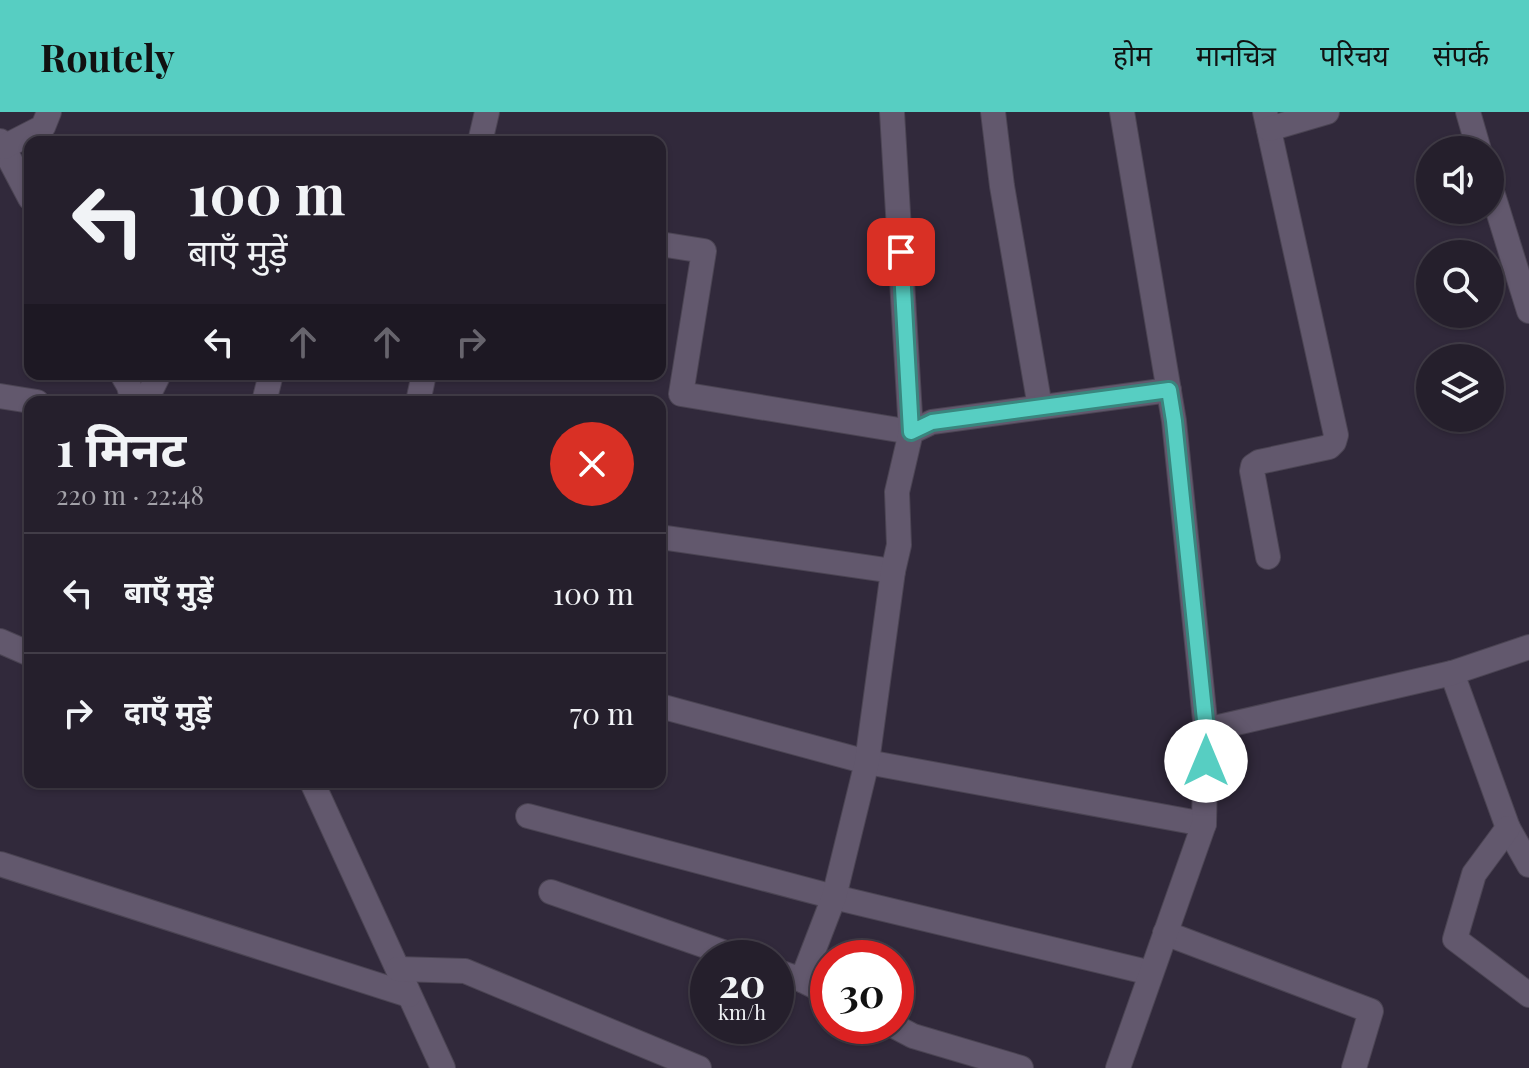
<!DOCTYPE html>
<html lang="hi">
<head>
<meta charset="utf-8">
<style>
  body { margin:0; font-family:"Playfair Display","Noto Sans Devanagari",serif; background:#2d2734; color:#f1f3f6; height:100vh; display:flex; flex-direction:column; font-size:30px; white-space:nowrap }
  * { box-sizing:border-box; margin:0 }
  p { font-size:26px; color:#a3a2a9 }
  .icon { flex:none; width:44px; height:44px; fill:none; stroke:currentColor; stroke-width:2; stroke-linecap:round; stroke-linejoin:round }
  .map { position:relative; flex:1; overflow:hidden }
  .drawer { position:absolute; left:24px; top:284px; width:642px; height:392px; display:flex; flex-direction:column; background:#251f2c; border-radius:16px; box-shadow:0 2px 6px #0004,0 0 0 2px #423d48 }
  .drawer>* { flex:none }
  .hud { position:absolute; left:24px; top:24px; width:642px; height:244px; border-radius:16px; box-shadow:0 2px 6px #0004,0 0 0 2px #423d48; background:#251f2c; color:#f1f3f6; overflow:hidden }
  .fabs { position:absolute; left:1416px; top:24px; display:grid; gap:16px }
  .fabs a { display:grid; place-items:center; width:88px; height:88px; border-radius:50%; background:#251f2c; box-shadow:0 2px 6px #0004,0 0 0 2px #423d48; font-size:40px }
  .speed { position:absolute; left:690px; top:828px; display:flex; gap:16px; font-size:40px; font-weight:700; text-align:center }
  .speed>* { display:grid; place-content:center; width:104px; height:104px; border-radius:50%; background:#251f2c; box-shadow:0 2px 6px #0004,0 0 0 2px #423d48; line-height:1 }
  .speed small { font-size:20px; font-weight:400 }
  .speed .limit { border:12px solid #d22; background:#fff; color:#111 }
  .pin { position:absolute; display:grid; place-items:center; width:68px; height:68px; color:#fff; margin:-34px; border-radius:16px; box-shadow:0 4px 12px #0006 }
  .me { position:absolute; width:88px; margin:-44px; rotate:0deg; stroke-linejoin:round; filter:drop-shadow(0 0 6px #0008) }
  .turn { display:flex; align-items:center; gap:28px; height:168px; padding:0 32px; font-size:36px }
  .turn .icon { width:104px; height:104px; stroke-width:2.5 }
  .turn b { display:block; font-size:56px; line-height:68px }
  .lanes { display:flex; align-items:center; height:76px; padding:0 32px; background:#0003; justify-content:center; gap:40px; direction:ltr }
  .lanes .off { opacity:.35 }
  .round { display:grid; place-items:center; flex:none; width:84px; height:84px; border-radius:42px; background:#2d2734 }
  .headline { display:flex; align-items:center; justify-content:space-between; height:136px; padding:0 32px }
  h1 { font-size:48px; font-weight:700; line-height:60px }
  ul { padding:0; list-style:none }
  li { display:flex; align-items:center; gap:24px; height:120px; padding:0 32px; border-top:2px solid #423d48 }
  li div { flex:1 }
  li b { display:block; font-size:30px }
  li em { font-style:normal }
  header { display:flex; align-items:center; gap:48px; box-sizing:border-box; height:112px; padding:0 40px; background:#57cec2; color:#111 }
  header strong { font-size:38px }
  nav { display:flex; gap:44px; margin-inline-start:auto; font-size:28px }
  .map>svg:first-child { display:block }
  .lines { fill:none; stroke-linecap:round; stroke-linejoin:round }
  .minor-casing { stroke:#4b4453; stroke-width:26 }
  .minor { stroke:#62586d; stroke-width:24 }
  .route-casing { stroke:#39867e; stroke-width:20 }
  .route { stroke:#57cec2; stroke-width:14 }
</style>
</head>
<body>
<header>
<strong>Routely</strong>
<nav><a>होम</a><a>मानचित्र</a><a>परिचय</a><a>संपर्क</a></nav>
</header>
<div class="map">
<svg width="1529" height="956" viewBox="0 0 1529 956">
  <rect width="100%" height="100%" fill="#31293b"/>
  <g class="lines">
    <defs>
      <g id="minor">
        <polyline points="993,0 1002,74 1040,295"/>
        <polyline points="1265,0 1336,323 1334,330 1329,335 1259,350 1253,354 1252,359 1268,445"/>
        <polyline points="1468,0 1479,38"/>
        <polyline points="1269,17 1327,0"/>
        <polyline points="0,29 30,86"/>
        <polyline points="480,30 487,0"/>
        <polyline points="4,35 43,15 49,0"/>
        <polyline points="1490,73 1529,199"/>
        <polyline points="660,132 704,139 681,282 911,320 932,310 1169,278"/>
        <polyline points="122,262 129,274 133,290"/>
        <polyline points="0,284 37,290"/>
        <polyline points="145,290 159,262"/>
        <polyline points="264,290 271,262"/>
        <polyline points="418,290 424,262"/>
        <polyline points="660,425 893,459"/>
        <polyline points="0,529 30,542"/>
        <polyline points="1452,561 1508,716 1529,753"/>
        <polyline points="660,594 867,650 1204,712"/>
        <polyline points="1206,618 1452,561 1529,535"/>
        <polyline points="312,670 443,956"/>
        <polyline points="528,704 834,785 1151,861"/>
        <polyline points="1508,716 1474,762 1455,827 1529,883"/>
        <polyline points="0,752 409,883"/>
        <polyline points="551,780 740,846"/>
        <polyline points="1165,821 1371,899 1354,956"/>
        <polyline points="398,857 465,859 699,956"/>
        <polyline points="776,859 802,868 828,881"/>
        <polyline points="802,868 834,785 867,650 893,459 899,433 897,380 911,320 892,0"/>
        <polyline points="894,914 913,924 1021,956"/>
        <polyline points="1118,956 1204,712 1206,618 1174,309 1122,0"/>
      </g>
    </defs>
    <use href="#minor" class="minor-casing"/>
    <use href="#minor" class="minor"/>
  </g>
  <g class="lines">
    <defs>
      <polyline id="route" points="901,140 911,320 932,310 1169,278 1174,309 1206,618 1206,649"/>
    </defs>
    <use href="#route" class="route-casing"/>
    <use href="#route" class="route"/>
  </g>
</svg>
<div class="fabs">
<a><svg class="icon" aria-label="sound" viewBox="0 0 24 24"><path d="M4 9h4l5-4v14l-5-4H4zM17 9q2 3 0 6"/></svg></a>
<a><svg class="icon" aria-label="search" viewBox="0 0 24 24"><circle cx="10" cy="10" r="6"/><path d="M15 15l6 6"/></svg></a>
<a><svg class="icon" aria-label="layers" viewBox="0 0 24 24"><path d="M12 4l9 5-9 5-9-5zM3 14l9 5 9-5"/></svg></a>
</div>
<div class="speed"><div>20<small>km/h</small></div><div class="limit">30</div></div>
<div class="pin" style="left:901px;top:140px;background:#d93025"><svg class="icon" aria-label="arrive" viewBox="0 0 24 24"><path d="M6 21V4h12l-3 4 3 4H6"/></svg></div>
<svg class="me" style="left:1206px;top:649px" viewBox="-20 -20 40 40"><circle r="19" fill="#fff"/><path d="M0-13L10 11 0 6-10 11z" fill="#57cec2"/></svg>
<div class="hud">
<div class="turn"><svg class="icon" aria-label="left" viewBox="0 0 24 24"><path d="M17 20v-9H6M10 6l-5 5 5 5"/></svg><div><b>100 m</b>बाएँ मुड़ें</div></div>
<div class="lanes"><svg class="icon" aria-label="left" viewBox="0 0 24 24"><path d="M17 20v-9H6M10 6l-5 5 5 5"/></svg><svg class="icon off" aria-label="ahead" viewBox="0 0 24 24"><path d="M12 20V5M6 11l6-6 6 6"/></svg><svg class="icon off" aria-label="ahead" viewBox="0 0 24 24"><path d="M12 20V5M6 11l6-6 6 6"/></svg><svg class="icon off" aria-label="right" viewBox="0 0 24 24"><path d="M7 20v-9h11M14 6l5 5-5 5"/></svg></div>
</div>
<section class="drawer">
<div class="headline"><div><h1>1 मिनट</h1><p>220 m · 22:48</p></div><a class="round" style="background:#d93025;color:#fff"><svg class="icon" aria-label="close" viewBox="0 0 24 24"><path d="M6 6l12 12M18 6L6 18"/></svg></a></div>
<ul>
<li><svg class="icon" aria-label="left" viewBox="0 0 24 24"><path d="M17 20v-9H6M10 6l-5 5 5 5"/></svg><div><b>बाएँ मुड़ें</b></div><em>100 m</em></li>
<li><svg class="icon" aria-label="right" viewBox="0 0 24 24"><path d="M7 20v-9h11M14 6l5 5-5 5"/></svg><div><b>दाएँ मुड़ें</b></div><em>70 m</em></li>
</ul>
</section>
</div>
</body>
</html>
